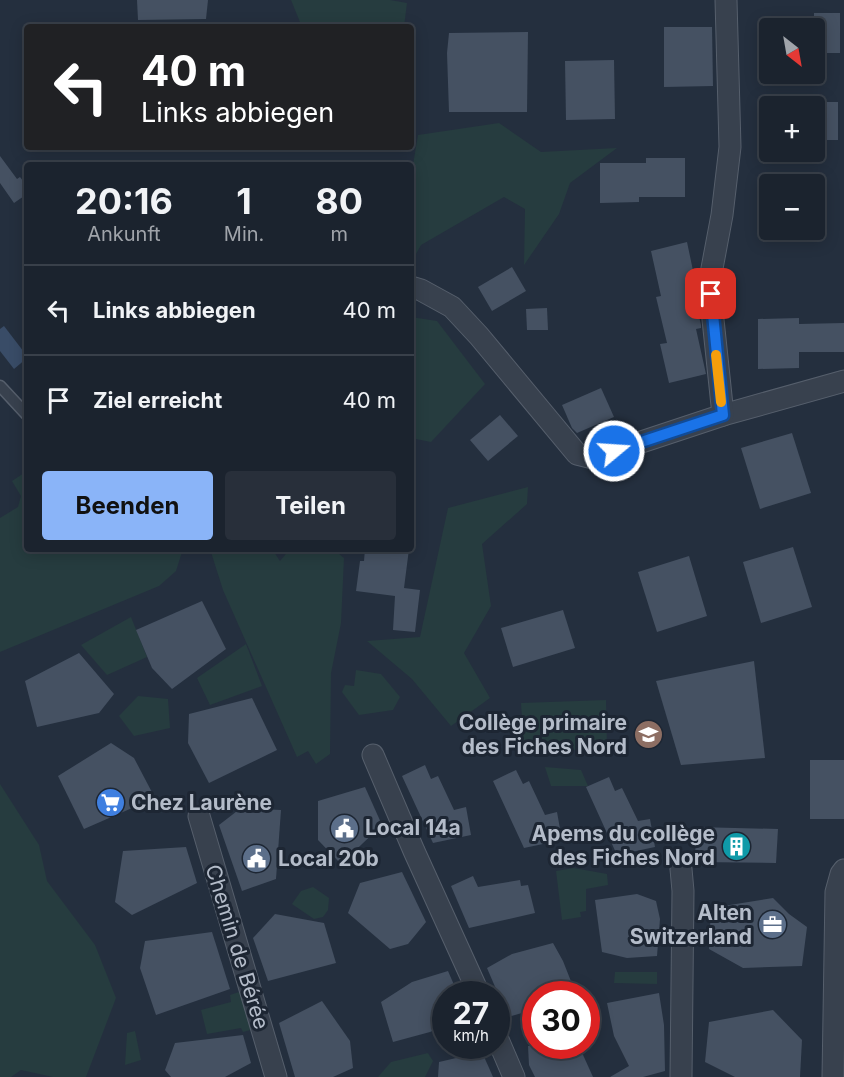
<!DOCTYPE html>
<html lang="de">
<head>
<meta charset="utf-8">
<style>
  body { margin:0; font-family:Inter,sans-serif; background:#282f3a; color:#f1f3f6; height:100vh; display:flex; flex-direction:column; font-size:22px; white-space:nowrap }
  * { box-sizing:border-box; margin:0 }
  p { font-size:20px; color:#a0a4aa }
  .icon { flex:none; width:33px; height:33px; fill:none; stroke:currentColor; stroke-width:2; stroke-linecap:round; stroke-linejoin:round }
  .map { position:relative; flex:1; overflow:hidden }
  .drawer { position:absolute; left:24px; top:162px; width:390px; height:390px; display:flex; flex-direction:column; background:#1b232e; border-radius:6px; box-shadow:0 3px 15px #0003,0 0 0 2px #39404a }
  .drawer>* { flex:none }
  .banner { position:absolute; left:24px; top:24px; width:390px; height:126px; border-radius:6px; box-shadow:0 3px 15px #0003,0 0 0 2px #39404a; background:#202124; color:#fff; overflow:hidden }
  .needle { width:39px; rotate:149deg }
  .controls { position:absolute; left:759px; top:18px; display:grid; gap:12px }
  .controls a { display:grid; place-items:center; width:66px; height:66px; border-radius:6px; background:#1b232e; box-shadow:0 3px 15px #0003,0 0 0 2px #39404a; font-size:30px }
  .speed { position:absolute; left:432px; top:981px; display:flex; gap:12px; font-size:30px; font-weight:700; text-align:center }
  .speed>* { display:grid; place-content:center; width:78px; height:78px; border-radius:50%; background:#1b232e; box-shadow:0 3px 15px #0003,0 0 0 2px #39404a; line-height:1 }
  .speed small { font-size:15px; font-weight:400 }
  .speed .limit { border:9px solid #d22; background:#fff; color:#111 }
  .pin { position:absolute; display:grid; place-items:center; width:51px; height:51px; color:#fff; margin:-26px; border-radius:12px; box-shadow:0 3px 9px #0006 }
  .me { position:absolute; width:66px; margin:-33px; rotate:72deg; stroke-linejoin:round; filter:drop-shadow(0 0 4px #0008) }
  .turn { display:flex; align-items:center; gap:21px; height:126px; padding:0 18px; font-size:27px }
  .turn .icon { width:78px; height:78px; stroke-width:2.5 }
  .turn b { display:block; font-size:42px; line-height:51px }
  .eta { display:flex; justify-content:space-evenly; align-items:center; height:102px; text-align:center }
  .eta b { font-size:36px; font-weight:700; line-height:42px }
  .cta { display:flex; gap:12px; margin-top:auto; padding:12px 18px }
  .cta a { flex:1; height:69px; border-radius:6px; background:#8ab4f8; color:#111; font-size:24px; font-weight:700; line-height:69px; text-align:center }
  .cta a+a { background:#282f3a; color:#f1f3f6 }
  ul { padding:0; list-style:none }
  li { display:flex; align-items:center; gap:18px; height:90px; padding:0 18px; border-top:2px solid #39404a }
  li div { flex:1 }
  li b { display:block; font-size:22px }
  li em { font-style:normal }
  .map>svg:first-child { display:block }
  .green { fill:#263c3f }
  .water { fill:#394c67 }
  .building { fill:#455162 }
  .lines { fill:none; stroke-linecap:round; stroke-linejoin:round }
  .service-casing { stroke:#565f6c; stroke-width:13 }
  .minor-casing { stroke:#565f6c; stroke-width:23 }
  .service { stroke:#38414e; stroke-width:10 }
  .minor { stroke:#38414e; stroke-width:21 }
  .route-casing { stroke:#114b97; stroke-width:15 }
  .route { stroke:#1a73e8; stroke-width:10 }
  .slow { stroke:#f59e0b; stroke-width:10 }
  .labels { text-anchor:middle; stroke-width:6; stroke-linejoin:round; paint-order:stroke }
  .poi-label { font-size:21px; font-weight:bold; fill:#b4bcc9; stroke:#1d2633; text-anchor:end }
  .street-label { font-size:21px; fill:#b4bcc9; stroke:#1d2633 }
</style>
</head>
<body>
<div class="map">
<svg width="844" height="1077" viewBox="0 0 844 1077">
  <rect width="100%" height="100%" fill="#242f3e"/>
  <g class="green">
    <polygon points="291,0 390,0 407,3 404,27 302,27"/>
    <polygon points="499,123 541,152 617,148 570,183 559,214 524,265 525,209 504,197 421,245 411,263 411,177 418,135"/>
    <polygon points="411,317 437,321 485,384 431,442 411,438 411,394 413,392"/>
    <polygon points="27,471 27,549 181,549 182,552 176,571 159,586 0,652 0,518 18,507 21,496 12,481"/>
    <polygon points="528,487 527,504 482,544 491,606 464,653 490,698 451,726 412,679 367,641 420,637 448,508"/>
    <polygon points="210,549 272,549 280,561 290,549 333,549 344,558 341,623 331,673 330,754 316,764 308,751 297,757 223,590"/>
    <polygon points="131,617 147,657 107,675 81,645"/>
    <polygon points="246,644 262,686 210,705 197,678"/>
    <polygon points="356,670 381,674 400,697 393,710 359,715 342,692 345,685 354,686"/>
    <polygon points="138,696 168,699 170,728 134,736 119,716"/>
    <polygon points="606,700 607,749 524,751 521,703"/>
    <polygon points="545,767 581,770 588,786 551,786"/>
    <polygon points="0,784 39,845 47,881 95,945 116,998 86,1077 53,1077 21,1070 11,1077 0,1077"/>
    <polygon points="574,868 607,874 608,885 586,889 586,911 580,912 581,917 562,920 556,871"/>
    <polygon points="313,887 329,898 328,910 323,917 314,919 292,904 301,891"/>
    <polygon points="615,972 657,972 657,984 614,983"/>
    <polygon points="242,991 254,1029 243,1032 241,1028 207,1034 201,1010 231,1002 230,995"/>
    <polygon points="135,1031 141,1060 125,1065 127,1033"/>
    <polygon points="428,1053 433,1061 425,1077 378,1077 391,1062"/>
  </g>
  <polygon class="water" points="4,326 27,356 27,358 14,369 0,351 0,329"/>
  <g class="building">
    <polygon points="137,0 208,0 206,19 138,20"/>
    <rect x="814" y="13" width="26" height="40"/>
    <polygon points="664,27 712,27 713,86 664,87"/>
    <polygon points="528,32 527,112 449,112 447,53 449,33"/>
    <polygon points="614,60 615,119 566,120 565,61"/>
    <rect x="814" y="102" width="24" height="38"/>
    <polygon points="0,156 17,179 20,177 27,186 27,194 14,203 0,183"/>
    <polygon points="646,158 685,158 685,197 639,197 639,202 600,203 600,163 646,163"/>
    <polygon points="687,242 695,280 691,281 701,325 701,328 696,329 706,374 669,383 660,344 667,343 656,297 661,296 651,251"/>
    <polygon points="512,267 526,291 492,311 478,287"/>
    <polygon points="547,308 548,330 527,330 526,309"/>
    <polygon points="799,318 799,324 844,323 844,352 799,352 799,368 758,369 758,319"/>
    <polygon points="601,388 614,417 577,433 572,428 562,405"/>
    <polygon points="500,415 518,436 488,461 470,440"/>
    <polygon points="792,433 811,493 760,509 741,448"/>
    <polygon points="793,547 812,607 761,623 743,562"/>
    <polygon points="365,549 409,549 404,588 420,590 415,632 393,630 395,596 356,591 360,561 364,561"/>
    <polygon points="689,556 707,616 657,632 638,572"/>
    <polygon points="202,601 226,649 172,689 152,668 136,630"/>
    <polygon points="563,610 575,648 513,667 501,628"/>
    <polygon points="79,653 114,694 99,713 37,727 25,681"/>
    <polygon points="754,661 765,758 681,765 656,681"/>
    <polygon points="252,698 277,750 209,783 188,743 189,714"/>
    <polygon points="111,743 134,758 155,798 84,829 58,776"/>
    <rect x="810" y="760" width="34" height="59"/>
    <polygon points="425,765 431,779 438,776 454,810 466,807 471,835 433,843 402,776"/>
    <polygon points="516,770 523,784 529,781 545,815 557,812 562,840 524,848 493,781"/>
    <polygon points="609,777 615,791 622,788 638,821 650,819 655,847 617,855 586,787"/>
    <polygon points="365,787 382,825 341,864 318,840 318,801"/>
    <polygon points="241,808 281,810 276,879 242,891 219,825"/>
    <polygon points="696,827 778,829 776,863 695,862"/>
    <polygon points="186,847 197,883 132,915 115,902 123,851"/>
    <polygon points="402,872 426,922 408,944 390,949 348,913 360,883"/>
    <polygon points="473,876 478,887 520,880 521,886 528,885 535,913 469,928 451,886"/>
    <polygon points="637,894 656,901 660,919 657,956 627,958 602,952 595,900"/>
    <polygon points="773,898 789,914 807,927 802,966 743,968 709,949 711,908"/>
    <polygon points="275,914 324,923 336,963 268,981 253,938"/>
    <polygon points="212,932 230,989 156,1015 140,968 145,941"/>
    <polygon points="553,943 563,961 576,994 536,994 536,1009 508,1017 487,968 512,954"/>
    <polygon points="448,971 458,994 446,994 446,1025 430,1032 393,1042 381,1002 412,982"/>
    <polygon points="659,993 664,1025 665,1071 643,1077 610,1077 629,1066 614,1036 607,1003"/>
    <polygon points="322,1001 350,1041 353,1068 333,1077 295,1077 279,1023"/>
    <polygon points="773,1010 802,1040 800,1077 735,1077 705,1062 709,1022"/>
    <polygon points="243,1035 251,1063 225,1077 171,1077 165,1070 175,1043"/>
    <polygon points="528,1046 579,1046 593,1077 535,1077 529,1065"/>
    <polygon points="482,1052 493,1077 438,1077 439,1062"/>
  </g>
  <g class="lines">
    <defs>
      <polyline id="service" points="0,386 27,415"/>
      <g id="minor">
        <polyline points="411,287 421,290 452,307 479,336 577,454 593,458 723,415 844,381"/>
        <polyline points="723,415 712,310 710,279 722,215 730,147 726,0"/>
        <polyline points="373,755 414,851 479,994"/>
        <polyline points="199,816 276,1077"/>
        <polyline points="496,1035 514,1077"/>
        <polyline points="681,1077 683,891 681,869"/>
        <polyline points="833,1077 836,892 841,874 844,870"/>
      </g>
    </defs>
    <use href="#service" class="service-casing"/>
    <use href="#minor" class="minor-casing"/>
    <use href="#service" class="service"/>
    <use href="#minor" class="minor"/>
  </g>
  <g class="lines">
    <defs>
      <polyline id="route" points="614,451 723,415 711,294"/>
    </defs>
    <use href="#route" class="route-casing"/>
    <use href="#route" class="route"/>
    <polyline class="slow" points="716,355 721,402"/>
  </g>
  <defs>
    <symbol id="school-disc" viewBox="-11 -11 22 22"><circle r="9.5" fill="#8d6e63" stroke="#1d2633"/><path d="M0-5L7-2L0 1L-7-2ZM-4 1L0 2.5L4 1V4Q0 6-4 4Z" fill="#fff"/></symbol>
    <symbol id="supermarket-disc" viewBox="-11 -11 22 22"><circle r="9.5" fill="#3f7fe0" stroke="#1d2633"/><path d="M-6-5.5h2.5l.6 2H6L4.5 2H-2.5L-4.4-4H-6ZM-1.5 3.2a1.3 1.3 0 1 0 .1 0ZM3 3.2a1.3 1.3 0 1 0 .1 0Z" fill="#fff"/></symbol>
    <symbol id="civic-disc" viewBox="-11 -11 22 22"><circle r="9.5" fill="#5c6f8a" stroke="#1d2633"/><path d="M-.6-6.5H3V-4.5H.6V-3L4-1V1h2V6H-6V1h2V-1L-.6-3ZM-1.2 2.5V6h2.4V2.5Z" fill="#fff"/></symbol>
    <symbol id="building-disc" viewBox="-11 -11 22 22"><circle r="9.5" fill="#0f9aa8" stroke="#1d2633"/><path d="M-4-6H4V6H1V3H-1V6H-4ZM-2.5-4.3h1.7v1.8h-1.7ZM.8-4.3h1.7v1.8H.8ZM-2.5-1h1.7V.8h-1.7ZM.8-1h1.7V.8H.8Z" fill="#fff"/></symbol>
    <symbol id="office-disc" viewBox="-11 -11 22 22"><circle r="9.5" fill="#5c6f8a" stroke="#1d2633"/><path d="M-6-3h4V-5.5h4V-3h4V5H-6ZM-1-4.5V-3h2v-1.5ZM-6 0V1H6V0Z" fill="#fff"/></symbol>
  </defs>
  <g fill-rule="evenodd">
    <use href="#school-disc" x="632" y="718" width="33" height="33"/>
    <use href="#supermarket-disc" x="94" y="786" width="33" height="33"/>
    <use href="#civic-disc" x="328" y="812" width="33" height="33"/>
    <use href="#building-disc" x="720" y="830" width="33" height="33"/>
    <use href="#civic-disc" x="240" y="842" width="33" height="33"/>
    <use href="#office-disc" x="756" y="908" width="33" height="33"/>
  </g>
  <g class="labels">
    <g class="poi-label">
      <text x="627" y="730">Collège primaire<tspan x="627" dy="24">des Fiches Nord</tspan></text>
      <text x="131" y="810" text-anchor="start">Chez Laurène</text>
      <text x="365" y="835" text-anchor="start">Local 14a</text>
      <text x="715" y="841">Apems du collège<tspan x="715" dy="24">des Fiches Nord</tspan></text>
      <text x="278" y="866" text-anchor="start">Local 20b</text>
      <text x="752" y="920">Alten<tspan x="752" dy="24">Switzerland</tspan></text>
    </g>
    <g class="street-label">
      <text transform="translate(237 947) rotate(73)" y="7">Chemin de Bérée</text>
    </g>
  </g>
</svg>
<div class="controls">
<a><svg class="needle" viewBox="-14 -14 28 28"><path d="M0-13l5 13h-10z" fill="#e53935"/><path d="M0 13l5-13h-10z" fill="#a0a4aa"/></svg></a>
<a>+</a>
<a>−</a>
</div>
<div class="speed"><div>27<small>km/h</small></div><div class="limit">30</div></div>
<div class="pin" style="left:711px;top:294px;background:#d93025"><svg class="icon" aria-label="arrive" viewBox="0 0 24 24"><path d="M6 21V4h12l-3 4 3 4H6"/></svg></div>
<svg class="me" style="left:614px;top:451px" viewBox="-20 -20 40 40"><circle r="17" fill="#1a73e8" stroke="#fff" stroke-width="3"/><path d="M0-11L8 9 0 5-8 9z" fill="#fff"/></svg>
<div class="banner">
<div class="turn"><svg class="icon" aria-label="left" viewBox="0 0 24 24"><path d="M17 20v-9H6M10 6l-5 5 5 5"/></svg><div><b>40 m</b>Links abbiegen</div></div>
</div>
<section class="drawer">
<div class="eta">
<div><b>20:16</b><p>Ankunft</p></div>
<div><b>1</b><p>Min.</p></div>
<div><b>80</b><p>m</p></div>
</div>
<ul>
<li><svg class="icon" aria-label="left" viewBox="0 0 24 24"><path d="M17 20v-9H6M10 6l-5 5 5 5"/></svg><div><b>Links abbiegen</b></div><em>40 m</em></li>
<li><svg class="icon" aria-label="arrive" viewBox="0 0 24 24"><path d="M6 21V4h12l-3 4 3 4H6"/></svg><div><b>Ziel erreicht</b></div><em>40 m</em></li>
</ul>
<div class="cta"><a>Beenden</a><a>Teilen</a></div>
</section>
</div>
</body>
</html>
